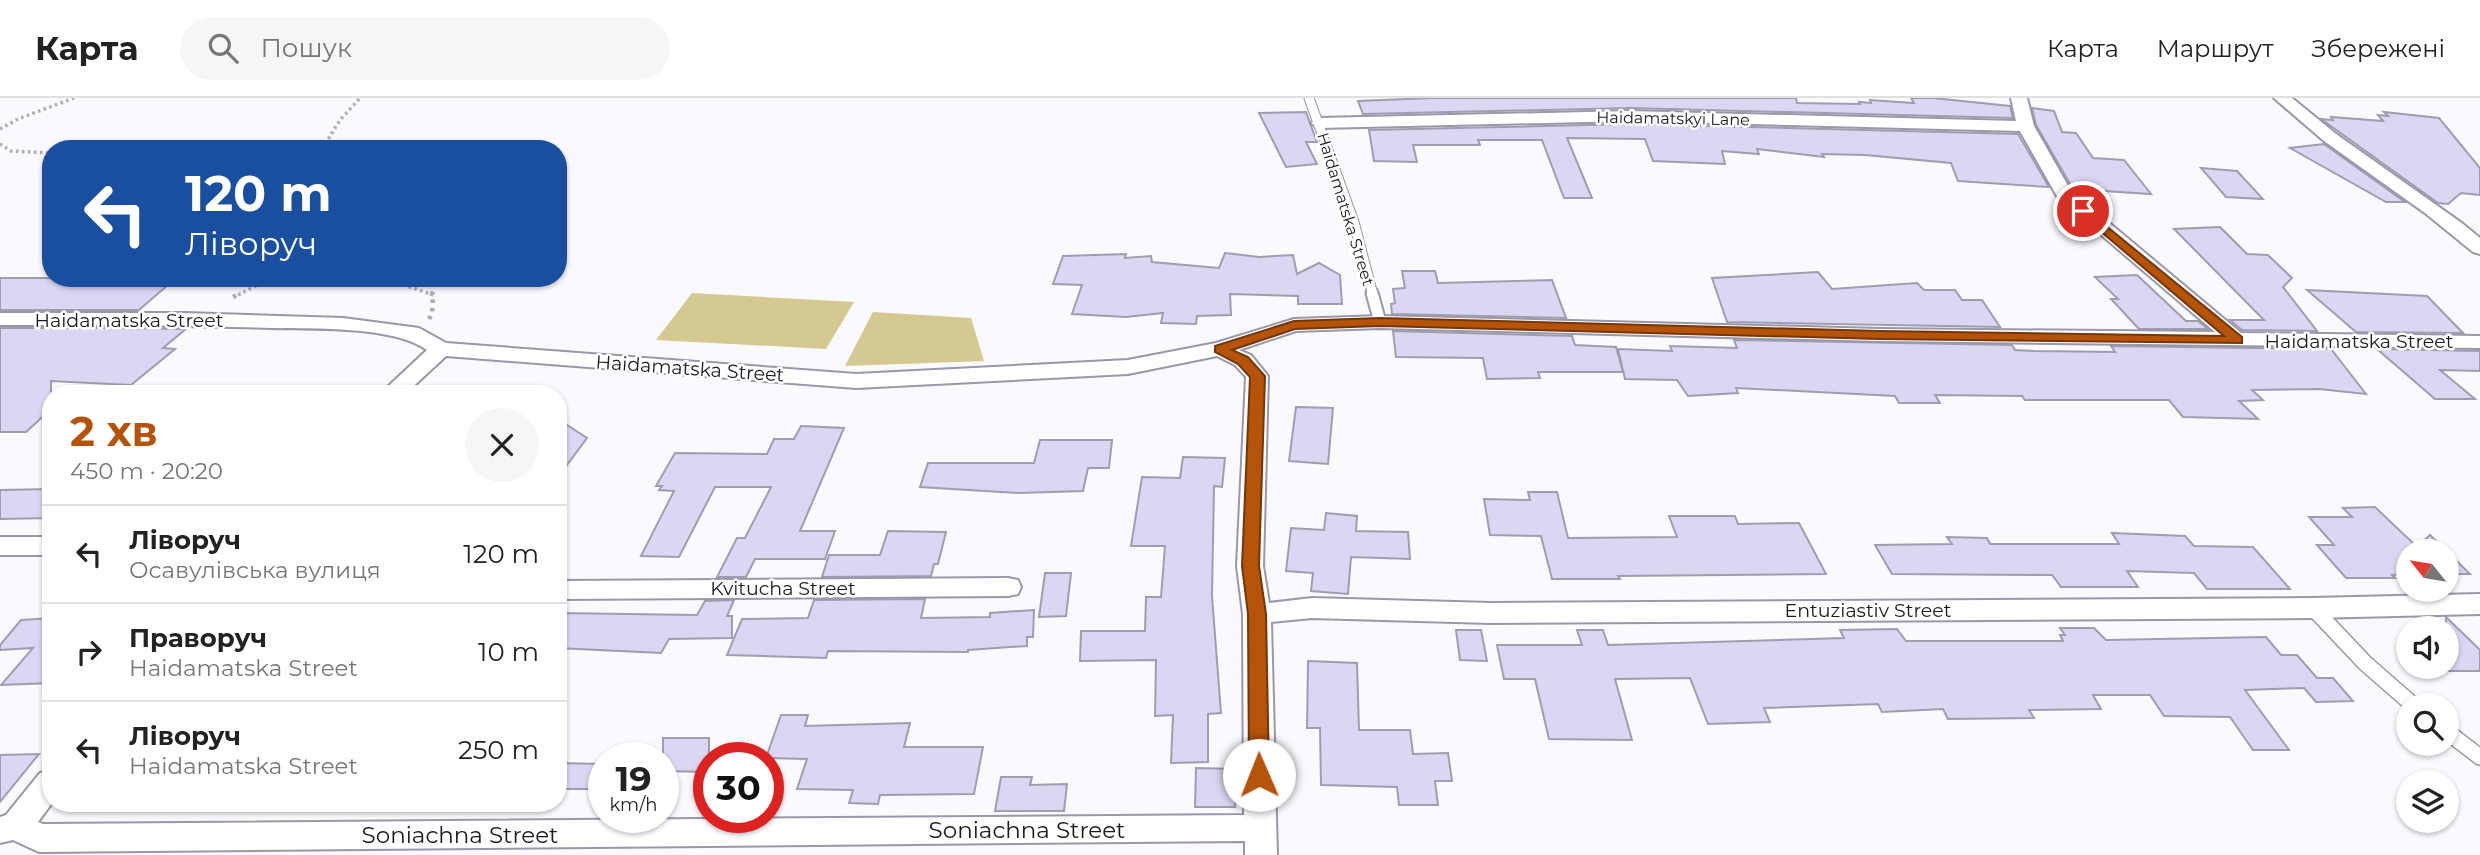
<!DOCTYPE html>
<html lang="uk">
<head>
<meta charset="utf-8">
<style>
  body { margin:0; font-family:Montserrat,sans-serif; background:#f6f6f6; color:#222; height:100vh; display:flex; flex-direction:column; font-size:26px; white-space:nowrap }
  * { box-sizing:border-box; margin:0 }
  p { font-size:23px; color:#767676 }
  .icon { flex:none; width:38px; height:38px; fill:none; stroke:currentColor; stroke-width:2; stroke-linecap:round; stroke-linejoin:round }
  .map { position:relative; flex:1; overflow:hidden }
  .details { position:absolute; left:42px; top:287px; width:525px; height:427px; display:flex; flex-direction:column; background:#fff; border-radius:28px; box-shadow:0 2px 5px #0004 }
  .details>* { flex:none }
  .top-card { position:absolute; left:42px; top:42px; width:525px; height:147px; border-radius:28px; box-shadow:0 2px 5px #0004; background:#1a4fa0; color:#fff; overflow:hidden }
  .needle { width:46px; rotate:300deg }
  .tools { position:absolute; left:2396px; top:441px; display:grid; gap:14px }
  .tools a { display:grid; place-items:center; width:63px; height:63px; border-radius:50%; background:#fff; box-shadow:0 2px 5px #0004; font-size:35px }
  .speed { position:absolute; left:588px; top:644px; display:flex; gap:14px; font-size:35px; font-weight:700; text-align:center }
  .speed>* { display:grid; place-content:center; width:91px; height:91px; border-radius:50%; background:#fff; box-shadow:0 2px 5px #0004; line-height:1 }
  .speed small { font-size:18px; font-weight:400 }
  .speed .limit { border:10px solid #d22; background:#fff; color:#111 }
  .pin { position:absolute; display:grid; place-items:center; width:60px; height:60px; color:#fff; margin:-30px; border:4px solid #fff; border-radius:50%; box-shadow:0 2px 7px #0007 }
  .me { position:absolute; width:77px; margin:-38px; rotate:359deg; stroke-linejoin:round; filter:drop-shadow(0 0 5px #0008) }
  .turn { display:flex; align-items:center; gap:24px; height:147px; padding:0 28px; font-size:32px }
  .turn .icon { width:91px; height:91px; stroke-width:2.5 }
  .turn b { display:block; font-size:49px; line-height:60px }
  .round { display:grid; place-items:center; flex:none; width:74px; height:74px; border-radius:37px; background:#f6f6f6 }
  .overview { display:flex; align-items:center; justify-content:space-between; height:119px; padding:0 28px }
  h1 { font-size:42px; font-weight:700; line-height:52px; color:#b45309 }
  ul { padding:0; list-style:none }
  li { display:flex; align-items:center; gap:21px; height:98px; padding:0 28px; border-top:2px solid #e0e0e0 }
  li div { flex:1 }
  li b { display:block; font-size:26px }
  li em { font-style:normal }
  header { display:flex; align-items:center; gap:42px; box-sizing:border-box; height:98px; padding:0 35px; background:#fff; border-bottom:2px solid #e0e0e0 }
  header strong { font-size:33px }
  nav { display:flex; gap:38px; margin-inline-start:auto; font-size:24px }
  .search { width:490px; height:63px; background:#f6f6f6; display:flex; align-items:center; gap:18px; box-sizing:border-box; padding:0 24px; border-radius:38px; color:#767676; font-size:26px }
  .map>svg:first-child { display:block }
  .green { fill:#d3c991 }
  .building { fill:#dad7f3; stroke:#9f9daf; stroke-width:2 }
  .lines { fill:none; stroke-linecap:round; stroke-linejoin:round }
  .lane-far2-casing { stroke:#9997aa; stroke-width:11 }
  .lane-far1-casing { stroke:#9997aa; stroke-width:15 }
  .lane-casing { stroke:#9997aa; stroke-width:18 }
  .street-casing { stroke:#9997aa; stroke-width:4 }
  .path-far1 { stroke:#adacb1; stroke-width:3.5; stroke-dasharray:2.5 3.5; stroke-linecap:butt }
  .path { stroke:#adacb1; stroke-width:4.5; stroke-dasharray:3.5 5; stroke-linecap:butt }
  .lane-far2 { stroke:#fff; stroke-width:9 }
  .lane-far1 { stroke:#fff; stroke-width:11 }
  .lane { stroke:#fff; stroke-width:15 }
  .street { fill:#fff; fill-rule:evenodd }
  .route { fill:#b45309; stroke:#753606; stroke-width:2 }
  .labels { text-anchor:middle; stroke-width:5; stroke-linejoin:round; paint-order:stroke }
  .far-street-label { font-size:16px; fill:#1a1920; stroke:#fff }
  .street-label { font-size:19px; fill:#1a1920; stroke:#fff }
  .near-street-label { font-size:23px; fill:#1a1920; stroke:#fff }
</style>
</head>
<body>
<header>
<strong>Карта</strong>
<div class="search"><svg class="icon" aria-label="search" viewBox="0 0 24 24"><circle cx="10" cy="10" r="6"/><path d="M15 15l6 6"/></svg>Пошук</div>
<nav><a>Карта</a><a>Маршрут</a><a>Збережені</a></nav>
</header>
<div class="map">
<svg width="2480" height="757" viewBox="0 0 2480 757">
  <rect width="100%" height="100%" fill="#faf9fd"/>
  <g class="green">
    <polygon points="692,195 854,204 826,251 656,242"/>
    <polygon points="873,214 971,220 984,263 845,268"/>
  </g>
  <g class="building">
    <polygon points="1433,0 1796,0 1797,5 1860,6 1859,4 1871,5 1870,2 1914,5 1911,0 1933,0 2010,8 2013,20 1630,10 1363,16 1358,3"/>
    <polygon points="2032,10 2054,13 2062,34 2076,35 2093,60 2124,62 2151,96 2073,91 2036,27"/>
    <polygon points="1306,14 1317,44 1306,44 1317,66 1286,69 1259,15"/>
    <polygon points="2384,14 2439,20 2480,70 2480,97 2461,95 2448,106 2438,105 2321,21 2333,22 2331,19 2383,23 2378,17 2388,18"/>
    <polygon points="1630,26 2018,36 2049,89 1958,83 1951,65 1865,57 1822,56 1824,59 1757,51 1759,56 1722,53 1725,66 1653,63 1645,41 1567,40 1592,100 1564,100 1542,42 1478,42 1480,47 1413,47 1417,64 1374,63 1369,32"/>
    <polygon points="2324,46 2405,104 2386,104 2290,50"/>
    <polygon points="2201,70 2237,73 2263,101 2226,99"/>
    <polygon points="2220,129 2247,156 2268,157 2292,180 2283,189 2317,233 2242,232 2230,222 2264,222 2174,131"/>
    <polygon points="1225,155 1259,159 1293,157 1297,176 1319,165 1340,177 1342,206 1298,206 1298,198 1230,196 1231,217 1197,218 1196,226 1161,225 1163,215 1126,219 1072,216 1082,187 1053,186 1063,158 1126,156 1125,160 1151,158 1152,164 1219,170"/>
    <polygon points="1402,173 1435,173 1438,185 1552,182 1566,220 1392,216 1391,206 1395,205 1393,191 1405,190"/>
    <polygon points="1818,174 1832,191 1917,185 1924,192 1955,192 1962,202 1982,202 2000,229 1727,224 1712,180"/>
    <polygon points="2137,177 2186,223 2198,223 2208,231 2139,231 2111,201 2118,201 2095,179"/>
    <polygon points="0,180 176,180 139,212 0,212"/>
    <polygon points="2307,192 2427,198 2463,235 2356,234"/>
    <polygon points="0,230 102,230 186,231 163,250 175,251 131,287 51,283 51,311 26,334 0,334"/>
    <polygon points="1393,233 1572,238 1575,247 1616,249 1623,274 1538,274 1540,280 1487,281 1483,260 1396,259"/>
    <polygon points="1734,242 2012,247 2015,252 2034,253 2115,254 2111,248 2331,251 2366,296 2319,291 2252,292 2263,302 2239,303 2258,321 2183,319 2169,302 2025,302 2022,298 1935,297 1940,305 1899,305 1895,298 1736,290 1738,295 1688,298 1677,282 1625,281 1618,251 1672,253 1670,248 1737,250"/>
    <polygon points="2377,251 2480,253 2480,273 2440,272 2475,301 2435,301"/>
    <polygon points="1296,309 1333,310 1328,366 1289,363"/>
    <polygon points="558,321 587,340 558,379"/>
    <polygon points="801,328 844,330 800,433 835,433 825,461 755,461 746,479 717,479 737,440 745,440 771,389 715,389 679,459 641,458 674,393 659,392 662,388 656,388 675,355 767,356 774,341 794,341"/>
    <polygon points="1040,342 1112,342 1109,370 1088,370 1083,393 1019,395 920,389 928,365 1034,365"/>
    <polygon points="1183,359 1225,360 1222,389 1214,388 1212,498 1221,615 1208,616 1208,664 1171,665 1173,617 1155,618 1156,562 1080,563 1081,533 1145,533 1146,499 1161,499 1165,448 1131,448 1142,379 1180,380"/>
    <polygon points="51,391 51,420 0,421 0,392"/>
    <polygon points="1528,394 1557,394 1568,440 1677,439 1669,418 1735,418 1738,426 1799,425 1826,476 1618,478 1620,481 1552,481 1541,438 1490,437 1484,401 1530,402"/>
    <polygon points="2375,409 2417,449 2430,437 2470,476 2446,476 2446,453 2408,453 2408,476 2392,477 2395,480 2346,480 2317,447 2334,447 2309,419 2352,419 2343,410"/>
    <polygon points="1326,415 1357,418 1356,433 1408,434 1410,461 1351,459 1348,496 1311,493 1313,475 1286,473 1291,430 1324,432"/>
    <polygon points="888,433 946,434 938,466 934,466 931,478 822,479 829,457 880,457"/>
    <polygon points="2112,435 2185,438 2194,448 2253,449 2290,491 2207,491 2194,475 2127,473 2138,489 2061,489 2052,477 1892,476 1875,447 1952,446 1947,439 1987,440 1990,446 2119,446"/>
    <polygon points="1045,475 1071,475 1066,518 1039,519"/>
    <polygon points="925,501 921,520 990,519 990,515 1034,512 1033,539 1027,539 1027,548 968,552 968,554 828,553 826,560 727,557 742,521 808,520 814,502"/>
    <polygon points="734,502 727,518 732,518 732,540 669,541 661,555 558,550 558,515 697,517 705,503"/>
    <polygon points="2446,519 2480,552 2480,573 2446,573"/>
    <polygon points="51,520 51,585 1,587 33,550 0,552 0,547 21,522"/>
    <polygon points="2060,530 2094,530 2106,542 2266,539 2281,557 2297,557 2317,580 2333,580 2353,603 2316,604 2304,590 2245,592 2289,652 2253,652 2230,619 2164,618 2150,597 2093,597 2101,611 2029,612 2034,620 1948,621 1943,611 1882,614 1878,606 1764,610 1770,624 1708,626 1690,580 1615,581 1632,642 1549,641 1535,581 1504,581 1497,547 1582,547 1577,532 1603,532 1608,547 1844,540 1840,532 1897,531 1906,543 2063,543 2060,537 2065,537"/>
    <polygon points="1456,532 1481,532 1487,563 1460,562"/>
    <polygon points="1308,563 1357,565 1359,632 1410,632 1413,656 1448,655 1452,683 1435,683 1438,707 1399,707 1397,689 1321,687 1320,630 1307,630"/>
    <polygon points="781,617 808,617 805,628 910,625 904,649 983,649 974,696 880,697 878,706 849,705 853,692 797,691 807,661 766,660"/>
    <polygon points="663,640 709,640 709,674 663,673"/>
    <polygon points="39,656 0,704 0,657"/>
    <polygon points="558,665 604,666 604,691 558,691"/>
    <polygon points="1196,670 1236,671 1235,709 1195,709"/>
    <polygon points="1001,679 1032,679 1030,687 1067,686 1064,713 995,713"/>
  </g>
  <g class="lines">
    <defs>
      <polyline id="lane-far2" points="1309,0 1354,124 1373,197"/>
      <polyline id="lane-far1" points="1372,195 1380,224"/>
      <g id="lane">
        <polyline points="2313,510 2365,565 2413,607"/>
        <polyline points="2446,633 2480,659"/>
      </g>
      <g id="street">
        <path d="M2011 0H2027L2034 28 2071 93 2241 235 2480 238V250L1880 243 1380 230 1296 233 1239 252 1251 257 1268 278 1263 468 1269 505 1312 500 1490 505 2313 500 2480 496V516L2313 520 1490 525 1312 520 1271 524 1277 757H1245V743L39 754 13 742 0 745V719L6 717 40 675 51 672 52 705 38 724 43 726 1244 717 1243 516 1237 468 1246 279 1235 267 1217 258 1128 276 856 290 446 258 405 296H380L427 252C394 228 314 231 272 230 181 227 91 227 0 227V215H185L343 220 419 230 446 245 856 276 1128 262 1216 245 1294 221 1380 218 1880 231 2215 234 2058 100 2020 33 1630 23 1319 30 1311 25 1319 20 1630 13 2016 23Z"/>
        <polygon points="2274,0 2292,0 2336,36 2463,126 2480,140 2480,156 2473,154 2425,115 2324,43"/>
        <rect x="0" y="439" width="51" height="18"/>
        <polygon points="1008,480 1018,482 1021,489 1018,496 1008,498 558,501 558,483"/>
      </g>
    </defs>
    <use href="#lane-far2" class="lane-far2-casing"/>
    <use href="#lane-far1" class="lane-far1-casing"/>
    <use href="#lane" class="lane-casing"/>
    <use href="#street" class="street-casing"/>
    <g class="path-far1">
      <polyline points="0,31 18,21 74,0"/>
      <polyline points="0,46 11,53 51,55"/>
      <polyline points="322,51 340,22 360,0"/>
      <polyline points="394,180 396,184 433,197"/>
      <polyline points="238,197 271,180"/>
    </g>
    <g class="path">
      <polyline points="233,199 241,195"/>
      <polyline points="429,221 432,216 433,196 430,195"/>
    </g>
    <use href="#lane-far2" class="lane-far2"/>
    <use href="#lane-far1" class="lane-far1"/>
    <use href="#lane" class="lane"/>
    <use href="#street" class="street"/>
  </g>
  <polygon class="route" points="2083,109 2242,239 2242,245 1880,241 1380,228 1295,231 1232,252 1248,259 1265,278 1259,468 1266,516 1269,677 1266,683 1259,685 1252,683 1249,677 1248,516 1242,468 1250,279 1238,266 1215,254 1215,248 1294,223 1380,220 1880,233 2224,238 2079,115 2079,110"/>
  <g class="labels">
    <g class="far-street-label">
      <text transform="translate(1673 20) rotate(1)" y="6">Haidamatskyi Lane</text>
      <text transform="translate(1346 111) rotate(73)" y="6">Haidamatska Street</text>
    </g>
    <g class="street-label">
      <text x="129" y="229">Haidamatska Street</text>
      <text x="2359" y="250">Haidamatska Street</text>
      <text transform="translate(690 270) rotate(4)" y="7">Haidamatska Street</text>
      <text x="783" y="497">Kvitucha Street</text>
      <text x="1868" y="519">Entuziastiv Street</text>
    </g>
    <g class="near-street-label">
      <text x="1027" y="740">Soniachna Street</text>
      <text x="460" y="745">Soniachna Street</text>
    </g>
  </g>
</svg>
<div class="tools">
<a><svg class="needle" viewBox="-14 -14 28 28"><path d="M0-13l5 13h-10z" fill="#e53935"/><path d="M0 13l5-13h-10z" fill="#767676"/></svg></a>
<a><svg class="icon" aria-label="sound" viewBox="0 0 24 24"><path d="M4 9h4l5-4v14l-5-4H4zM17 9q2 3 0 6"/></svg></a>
<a><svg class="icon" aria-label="search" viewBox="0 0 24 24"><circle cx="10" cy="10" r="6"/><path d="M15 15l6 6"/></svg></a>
<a><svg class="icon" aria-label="layers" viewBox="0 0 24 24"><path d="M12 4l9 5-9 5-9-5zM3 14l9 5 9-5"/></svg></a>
</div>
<div class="speed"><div>19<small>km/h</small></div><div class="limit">30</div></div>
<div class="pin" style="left:2083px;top:113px;background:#d93025"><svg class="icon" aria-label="arrive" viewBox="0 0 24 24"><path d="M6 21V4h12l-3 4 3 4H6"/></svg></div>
<svg class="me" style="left:1259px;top:677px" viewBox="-20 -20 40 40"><circle r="19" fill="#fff"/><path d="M0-13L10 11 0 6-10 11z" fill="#b45309"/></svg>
<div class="top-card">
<div class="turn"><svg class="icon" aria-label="left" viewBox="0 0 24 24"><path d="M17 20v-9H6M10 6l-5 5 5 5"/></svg><div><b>120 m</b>Ліворуч</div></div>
</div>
<section class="details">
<div class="overview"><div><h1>2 хв</h1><p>450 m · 20:20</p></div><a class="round"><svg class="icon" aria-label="close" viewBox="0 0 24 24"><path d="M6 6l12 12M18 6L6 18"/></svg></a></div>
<ul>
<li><svg class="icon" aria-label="left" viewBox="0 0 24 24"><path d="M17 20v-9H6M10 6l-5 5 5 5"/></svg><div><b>Ліворуч</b><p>Осавулівська вулиця</p></div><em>120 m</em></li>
<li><svg class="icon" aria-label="right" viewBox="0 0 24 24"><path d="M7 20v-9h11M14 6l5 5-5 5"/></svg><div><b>Праворуч</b><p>Haidamatska Street</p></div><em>10 m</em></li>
<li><svg class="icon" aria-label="left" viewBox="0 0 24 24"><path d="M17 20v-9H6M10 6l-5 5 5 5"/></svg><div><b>Ліворуч</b><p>Haidamatska Street</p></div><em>250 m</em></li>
</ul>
</section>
</div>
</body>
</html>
